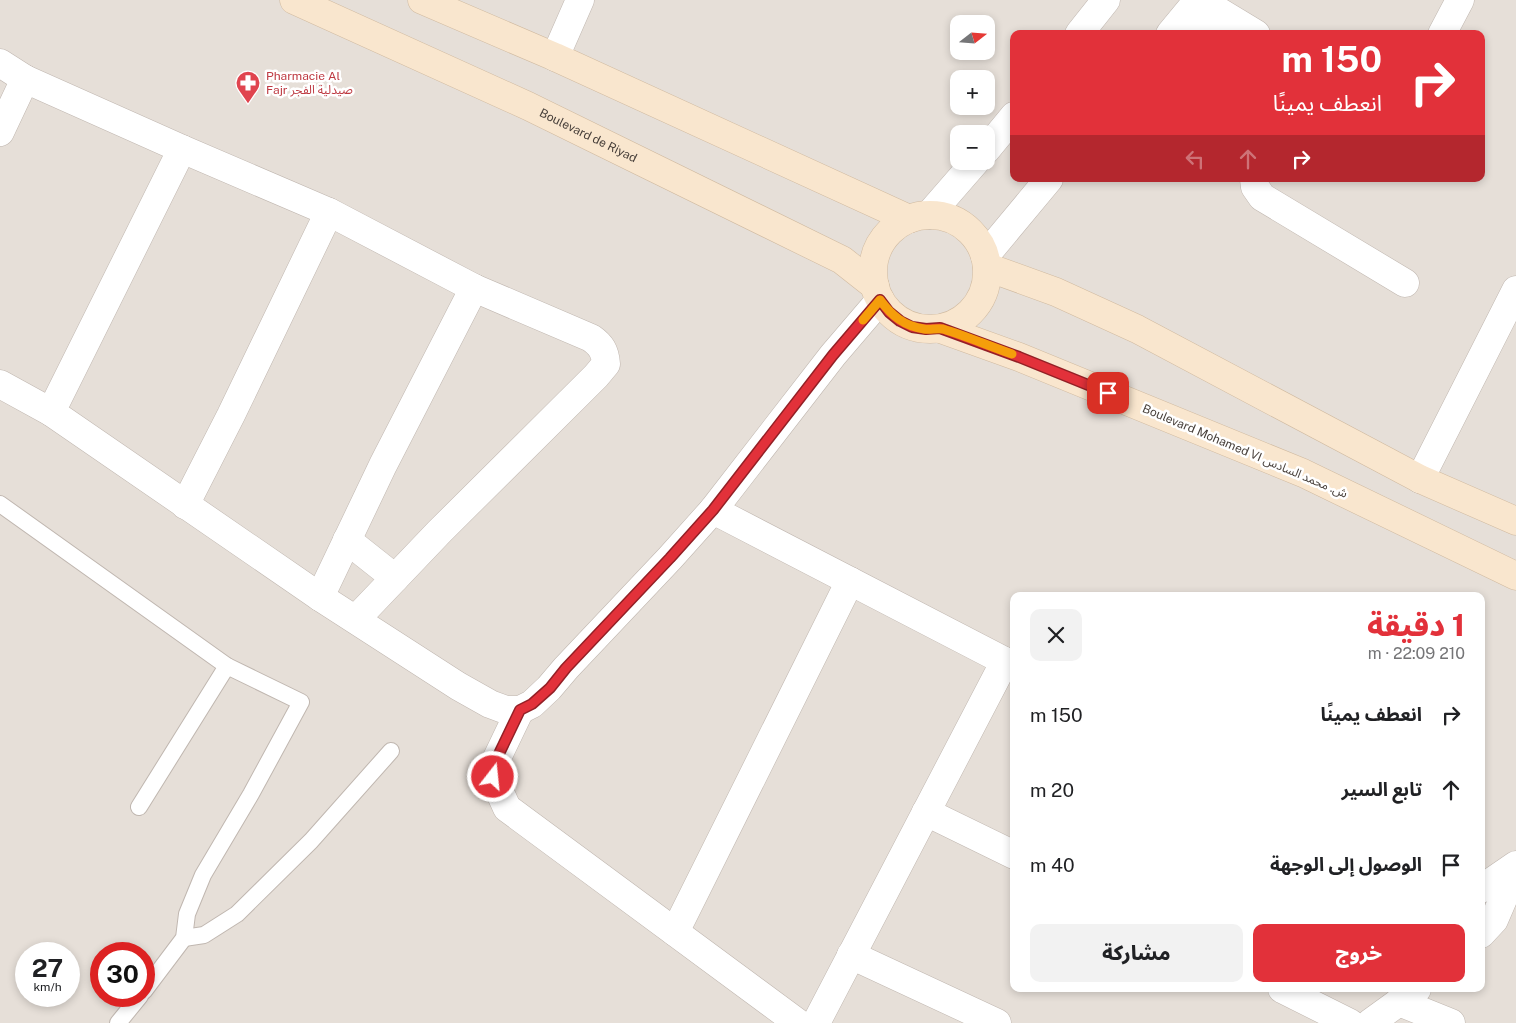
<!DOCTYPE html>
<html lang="ar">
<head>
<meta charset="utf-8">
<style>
  body { margin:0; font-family:"Public Sans","Noto Sans Arabic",sans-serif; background:#f2f2f2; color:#202124; direction:rtl; height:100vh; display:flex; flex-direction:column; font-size:19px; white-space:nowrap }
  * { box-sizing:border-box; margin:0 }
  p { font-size:16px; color:#757577 }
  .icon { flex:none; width:28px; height:28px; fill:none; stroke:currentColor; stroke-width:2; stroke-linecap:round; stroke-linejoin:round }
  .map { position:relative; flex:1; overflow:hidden; direction:ltr }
  .sheet { position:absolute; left:1010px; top:592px; width:475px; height:400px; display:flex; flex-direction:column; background:#fff; border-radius:10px; box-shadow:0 2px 8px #0003; direction:rtl }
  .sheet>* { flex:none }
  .guide { position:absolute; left:1010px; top:30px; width:475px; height:152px; border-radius:10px; box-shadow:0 2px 8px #0003; direction:rtl; background:#e2313a; color:#fff; overflow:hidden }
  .needle { width:32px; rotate:73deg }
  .tools { position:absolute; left:950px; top:15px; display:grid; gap:10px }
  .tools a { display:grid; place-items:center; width:45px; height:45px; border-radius:10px; background:#fff; box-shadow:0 2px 8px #0003; font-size:25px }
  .speed { position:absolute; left:15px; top:942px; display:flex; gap:10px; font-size:25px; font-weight:700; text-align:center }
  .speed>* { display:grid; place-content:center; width:65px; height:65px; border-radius:50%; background:#fff; box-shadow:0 2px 8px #0003; line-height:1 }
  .speed small { font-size:12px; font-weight:400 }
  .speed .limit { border:8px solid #d22; background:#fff; color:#111 }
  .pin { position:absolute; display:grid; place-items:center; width:42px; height:42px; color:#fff; margin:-21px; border-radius:10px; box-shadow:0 2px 8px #0006 }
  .me { position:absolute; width:55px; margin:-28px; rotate:16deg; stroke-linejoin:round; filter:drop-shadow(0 0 4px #0008) }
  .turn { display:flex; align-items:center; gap:18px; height:105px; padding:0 20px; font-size:22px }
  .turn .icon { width:65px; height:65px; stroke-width:2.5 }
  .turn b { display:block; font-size:35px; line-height:42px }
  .lanes { display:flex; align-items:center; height:48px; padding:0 20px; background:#0003; justify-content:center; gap:25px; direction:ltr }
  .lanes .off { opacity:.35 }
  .round { display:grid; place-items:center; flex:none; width:52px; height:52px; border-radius:10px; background:#f2f2f2 }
  .summary { display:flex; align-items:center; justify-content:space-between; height:85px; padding:0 20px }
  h1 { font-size:30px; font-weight:800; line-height:38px; color:#e2313a }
  .primary-button { display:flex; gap:10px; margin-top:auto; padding:10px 20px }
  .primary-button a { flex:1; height:58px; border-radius:10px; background:#e2313a; color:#fff; font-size:20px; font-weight:800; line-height:58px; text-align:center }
  .primary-button a+a { background:#f2f2f2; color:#202124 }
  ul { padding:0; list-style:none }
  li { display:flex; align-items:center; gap:15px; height:75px; padding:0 20px }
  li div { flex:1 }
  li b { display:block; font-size:19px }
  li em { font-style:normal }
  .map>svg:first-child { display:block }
  .residential { fill:#e6dfd8; fill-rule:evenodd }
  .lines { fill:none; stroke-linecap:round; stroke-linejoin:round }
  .service-casing { stroke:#c0b7b0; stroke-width:18 }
  .minor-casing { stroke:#c0b7b0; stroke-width:29 }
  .tertiary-casing { stroke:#c0b7b0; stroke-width:29 }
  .secondary-casing { stroke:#d0baa0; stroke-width:29 }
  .service { stroke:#fff; stroke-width:16 }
  .minor { stroke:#fff; stroke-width:28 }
  .tertiary { stroke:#fff; stroke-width:28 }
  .secondary { stroke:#f9e6ce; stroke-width:28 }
  .route-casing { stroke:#932026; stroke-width:12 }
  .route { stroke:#e2313a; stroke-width:9 }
  .slow { stroke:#f59e0b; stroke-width:9 }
  .labels { text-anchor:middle; stroke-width:5; stroke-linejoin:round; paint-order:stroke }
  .health-label { font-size:12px; fill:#be3a42; stroke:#fff; text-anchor:start }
  .street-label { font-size:12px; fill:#463e39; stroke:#fff }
</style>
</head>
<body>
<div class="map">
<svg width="1516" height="1023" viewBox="0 0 1516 1023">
  <rect width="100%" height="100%" fill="#f3eeea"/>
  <path class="residential" d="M0 0H1516V1023H0ZM959 24H986V51H959ZM1014 34H1481V179H1014ZM959 79H986V106H959ZM959 134H986V161H959ZM1014 596H1481V989H1014ZM26 954H69V996H26ZM101 954H144V996H101Z"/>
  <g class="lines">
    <defs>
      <g id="service">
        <polyline points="0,504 227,666 301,702 251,794 203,875 187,914 184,938 144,991"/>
        <polyline points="139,807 227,666"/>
        <polyline points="184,938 204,935 237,914 311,841 391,751"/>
        <polyline points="118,1023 140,996"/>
      </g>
      <g id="minor">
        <polyline points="1200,0 1256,34"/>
        <polyline points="1185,17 1213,34"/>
        <polyline points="1442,34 1460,0"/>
        <polyline points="555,57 580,0"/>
        <polyline points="0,63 25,79 0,132"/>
        <path d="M25 79 182 149 329 212 474 288 591 338C601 345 605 351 606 364L596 376 439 532 356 619"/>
        <polyline points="1254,179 1255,187 1262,197 1405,283"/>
        <polyline points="0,384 51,412 320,597 458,686 490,704 506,710 520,710 532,704 549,688 566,668 670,558 713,510 833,355 880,300"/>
        <polyline points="51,412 182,149"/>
        <polyline points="1420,479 1516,290"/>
        <polyline points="185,505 231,415 329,212"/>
        <polyline points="713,510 1014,666"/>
        <polyline points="347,540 395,578"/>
        <polyline points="320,597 383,465 474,288"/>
        <polyline points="520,710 496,760 493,777 507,808 798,1023"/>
        <polyline points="926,812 1014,855"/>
        <polyline points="1481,889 1516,865"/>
        <polyline points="675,932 850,581"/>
        <polyline points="1481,934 1494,920 1516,869"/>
        <polyline points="851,955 997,1023"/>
        <polyline points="1282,989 1350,1023"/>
        <polyline points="1399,1002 1451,1023"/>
        <polyline points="816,1023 1005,661"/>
        <polyline points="1370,1023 1417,989"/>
      </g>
      <g id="tertiary">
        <polyline points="1079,34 1106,0"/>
        <polyline points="1170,34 1198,0"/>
        <polyline points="986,150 1014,116"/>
        <polyline points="929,215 976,161"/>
        <polyline points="985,256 1049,179"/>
      </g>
      <g id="secondary">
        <path id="s1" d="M294 0 528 106 842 260 875 286"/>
        <polyline points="422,0 555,57 909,219"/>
        <circle cx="930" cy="272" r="57"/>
        <polyline points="987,267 1056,292 1137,329 1420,479 1516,521"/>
        <polyline points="941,329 1019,357 1303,473 1516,576"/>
      </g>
    </defs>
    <use href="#service" class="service-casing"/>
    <use href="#minor" class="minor-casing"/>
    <use href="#tertiary" class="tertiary-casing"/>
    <use href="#secondary" class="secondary-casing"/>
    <use href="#service" class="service"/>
    <use href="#minor" class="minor"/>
    <use href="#tertiary" class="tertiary"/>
    <use href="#secondary" class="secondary"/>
  </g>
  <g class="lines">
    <defs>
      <polyline id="route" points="493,777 496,760 520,710 532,704 550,688 566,668 670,558 713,510 833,355 880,300 889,312 900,321 912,327 926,329 940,328 1019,357 1108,393"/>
    </defs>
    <use href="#route" class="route-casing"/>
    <use href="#route" class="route"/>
    <path class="slow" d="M863 320 880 300C892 316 904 326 924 329 930 330 937 328 943 329 966 336 989 346 1012 354"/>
  </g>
  <defs>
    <symbol id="pharmacy-pin" viewBox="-11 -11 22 30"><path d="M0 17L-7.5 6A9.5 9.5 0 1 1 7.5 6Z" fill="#e0444e" stroke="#fff"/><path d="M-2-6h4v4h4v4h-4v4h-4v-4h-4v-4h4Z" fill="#fff"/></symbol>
  </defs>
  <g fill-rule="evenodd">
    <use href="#pharmacy-pin" x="234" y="69" width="28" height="38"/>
  </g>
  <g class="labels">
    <g class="health-label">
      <text x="266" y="80">Pharmacie Al<tspan x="266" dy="14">Fajr صيدلية الفجر</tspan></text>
    </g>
    <g class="street-label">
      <text dy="4" stroke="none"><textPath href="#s1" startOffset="324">Boulevard de Riyad</textPath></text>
      <text transform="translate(1245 451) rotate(23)" y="4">Boulevard Mohamed VI ش. محمد السادس</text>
    </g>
  </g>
</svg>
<div class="tools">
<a><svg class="needle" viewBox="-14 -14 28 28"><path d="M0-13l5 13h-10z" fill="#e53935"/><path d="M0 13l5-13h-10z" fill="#757577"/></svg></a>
<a>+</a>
<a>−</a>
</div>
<div class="speed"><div>27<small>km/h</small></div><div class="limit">30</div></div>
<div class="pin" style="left:1108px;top:393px;background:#d93025"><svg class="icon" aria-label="arrive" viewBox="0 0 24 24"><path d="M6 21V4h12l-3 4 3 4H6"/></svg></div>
<svg class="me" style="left:493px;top:777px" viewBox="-20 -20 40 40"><circle r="17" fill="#e2313a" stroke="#fff" stroke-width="3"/><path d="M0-11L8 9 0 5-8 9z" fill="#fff"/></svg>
<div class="guide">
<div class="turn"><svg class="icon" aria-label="right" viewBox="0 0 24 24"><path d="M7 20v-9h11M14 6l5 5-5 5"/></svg><div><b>150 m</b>انعطف يمينًا</div></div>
<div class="lanes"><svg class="icon off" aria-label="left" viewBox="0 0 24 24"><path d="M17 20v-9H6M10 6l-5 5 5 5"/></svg><svg class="icon off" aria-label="ahead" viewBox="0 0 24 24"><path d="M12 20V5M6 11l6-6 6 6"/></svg><svg class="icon" aria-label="right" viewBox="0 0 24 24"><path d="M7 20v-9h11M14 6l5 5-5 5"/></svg></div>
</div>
<section class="sheet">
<div class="summary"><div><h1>1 دقيقة</h1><p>210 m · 22:09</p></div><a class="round"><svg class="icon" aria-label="close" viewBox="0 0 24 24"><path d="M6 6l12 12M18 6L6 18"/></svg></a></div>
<ul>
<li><svg class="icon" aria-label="right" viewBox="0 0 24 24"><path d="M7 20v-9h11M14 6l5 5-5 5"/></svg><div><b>انعطف يمينًا</b></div><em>150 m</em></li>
<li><svg class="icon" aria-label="ahead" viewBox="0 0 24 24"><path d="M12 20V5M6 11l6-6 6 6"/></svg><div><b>تابع السير</b></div><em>20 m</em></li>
<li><svg class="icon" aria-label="arrive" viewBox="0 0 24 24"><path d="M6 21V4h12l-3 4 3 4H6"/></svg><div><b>الوصول إلى الوجهة</b></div><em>40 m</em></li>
</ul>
<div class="primary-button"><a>خروج</a><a>مشاركة</a></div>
</section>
</div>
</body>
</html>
